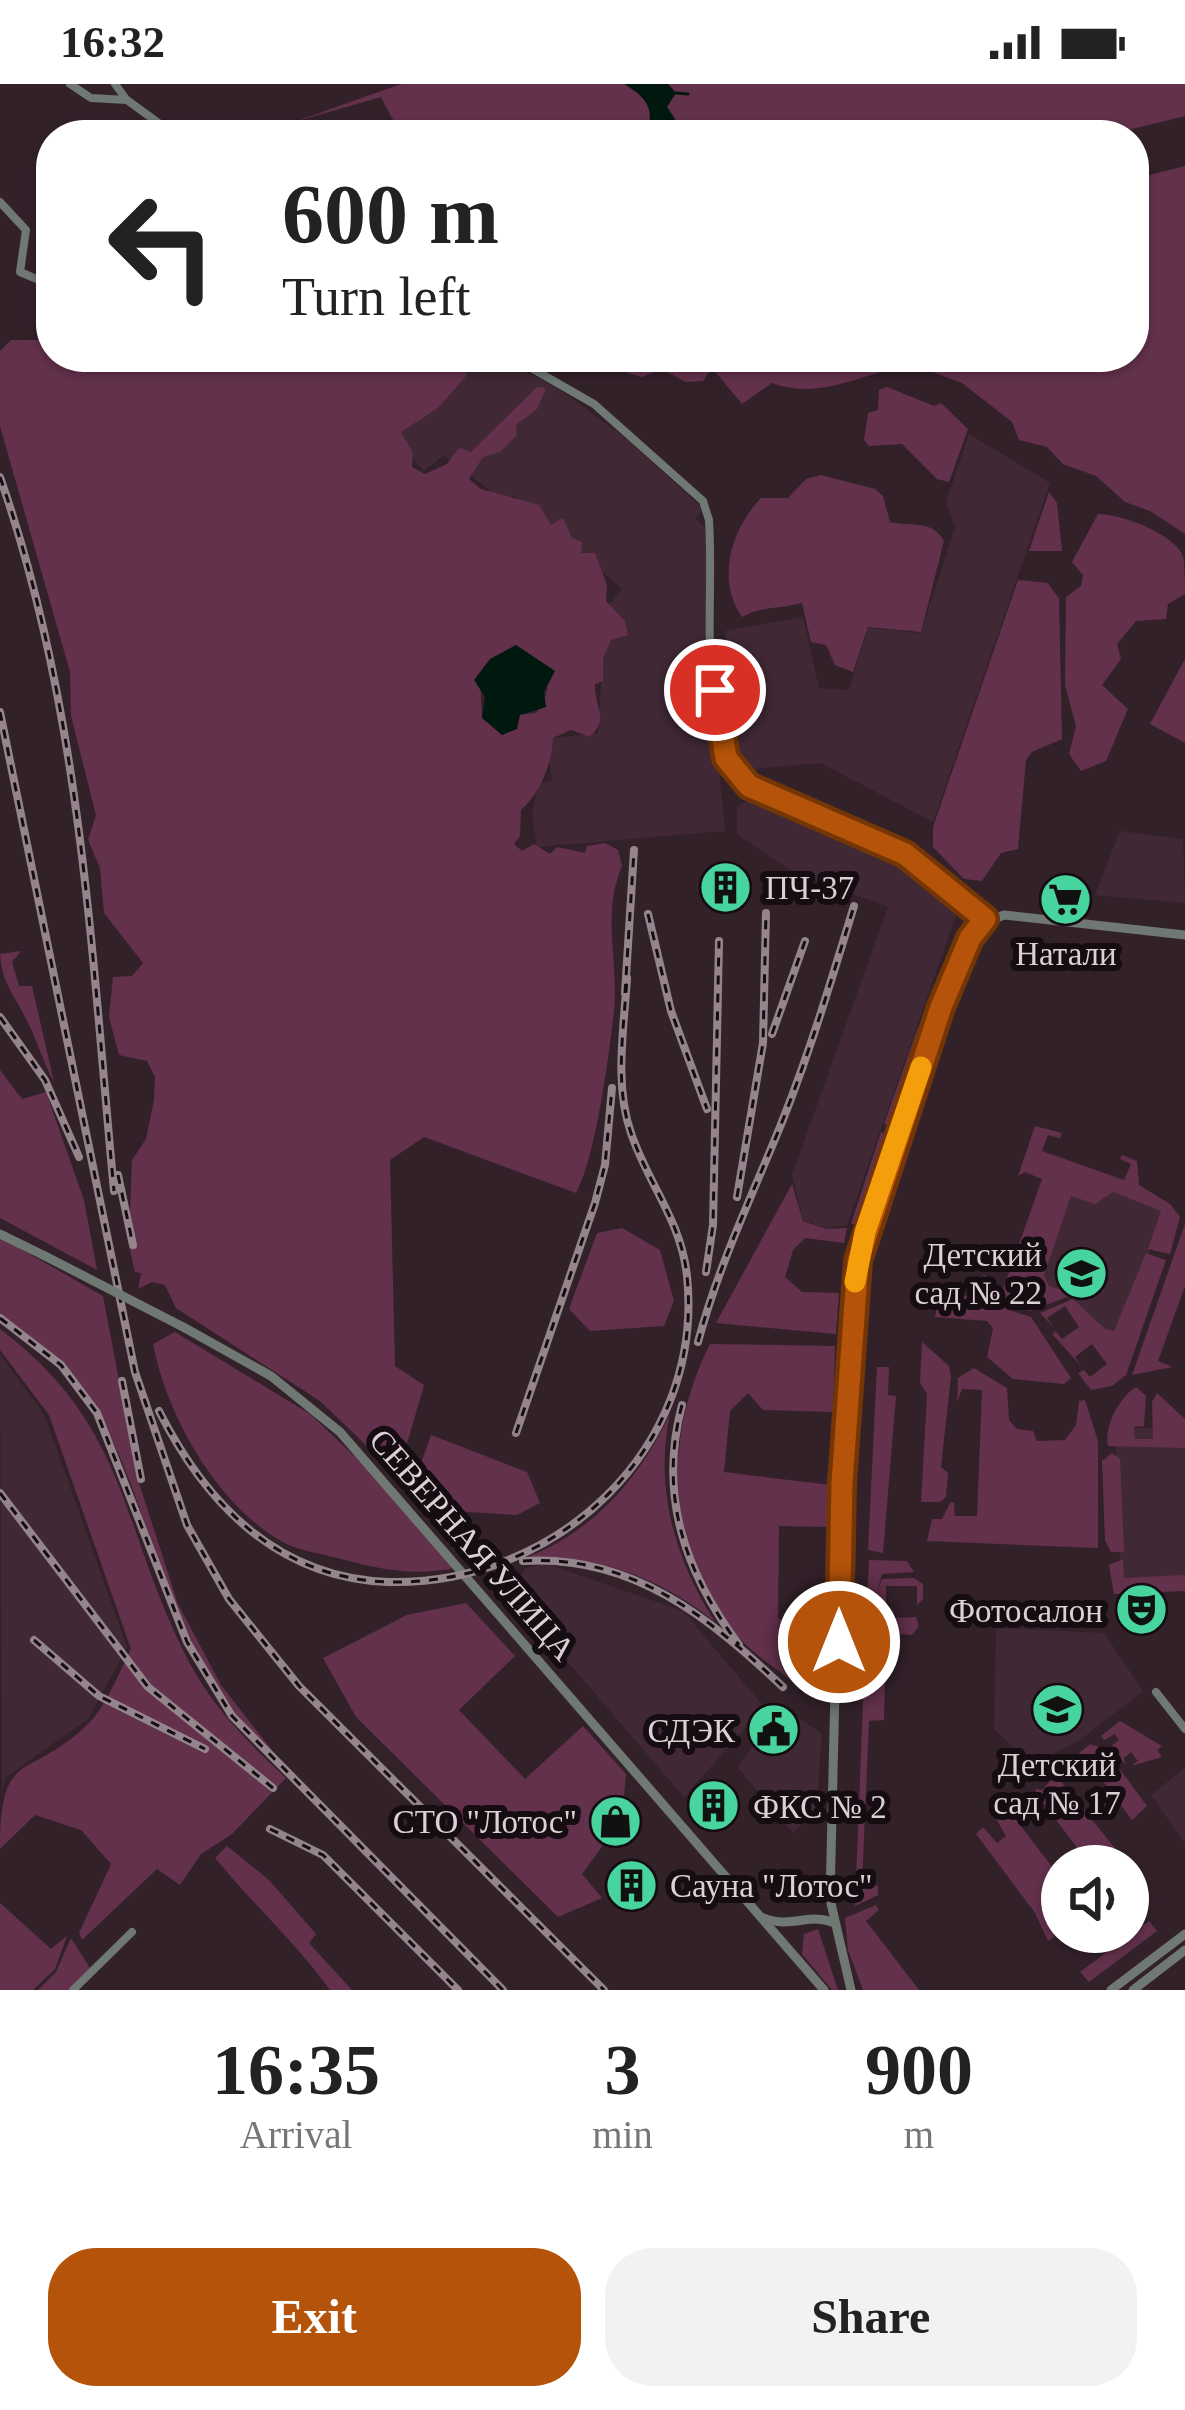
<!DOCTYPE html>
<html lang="en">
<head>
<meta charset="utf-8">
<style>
  body { margin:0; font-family:Georgia,serif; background:#f2f2f2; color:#222; height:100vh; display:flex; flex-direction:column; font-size:45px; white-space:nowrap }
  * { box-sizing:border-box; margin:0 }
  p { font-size:39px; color:#767676 }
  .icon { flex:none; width:66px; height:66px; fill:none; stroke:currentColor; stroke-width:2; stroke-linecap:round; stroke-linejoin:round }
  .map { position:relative; height:1906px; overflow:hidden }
  .panel { display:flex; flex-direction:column; background:#fff; flex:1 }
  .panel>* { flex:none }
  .hud { position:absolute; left:36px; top:36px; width:1113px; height:252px; border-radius:48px; box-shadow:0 3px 9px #0004; background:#fff; color:#222; overflow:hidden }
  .tools { position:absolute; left:1041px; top:1761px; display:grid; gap:24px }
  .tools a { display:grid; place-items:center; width:108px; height:108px; border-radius:50%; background:#fff; box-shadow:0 3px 9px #0004; font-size:60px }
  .pin { position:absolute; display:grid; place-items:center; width:102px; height:102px; color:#fff; margin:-51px; border:6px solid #fff; border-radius:50%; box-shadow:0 3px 12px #0007 }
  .me { position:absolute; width:132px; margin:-66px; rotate:0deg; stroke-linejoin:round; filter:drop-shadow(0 0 9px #0008) }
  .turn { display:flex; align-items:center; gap:42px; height:252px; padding:0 48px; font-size:54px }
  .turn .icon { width:156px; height:156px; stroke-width:2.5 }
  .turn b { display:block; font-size:84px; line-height:102px }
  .eta { display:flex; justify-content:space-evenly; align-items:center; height:204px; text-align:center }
  .eta b { font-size:72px; font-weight:700; line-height:84px }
  .button { display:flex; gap:24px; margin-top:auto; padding:24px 48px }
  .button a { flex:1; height:138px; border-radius:48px; background:#b45309; color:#fff; font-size:48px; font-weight:700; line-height:138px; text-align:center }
  .button a+a { background:#f2f2f2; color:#222 }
  .status { display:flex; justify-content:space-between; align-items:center; height:84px; padding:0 60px; background:#fff; direction:ltr }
  .status svg { height:33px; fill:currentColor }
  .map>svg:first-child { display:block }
  .built { fill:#402935 }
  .green { fill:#63314c; fill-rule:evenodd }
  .water { fill:#00180e }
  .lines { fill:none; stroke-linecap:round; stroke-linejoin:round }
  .stream { stroke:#00180e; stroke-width:3 }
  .minor { stroke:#6f7873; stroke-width:8 }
  .tertiary { stroke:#6f7873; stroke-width:9 }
  .rail-casing { stroke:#94858c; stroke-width:8 }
  .rail { stroke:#150d11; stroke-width:3; stroke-dasharray:9; stroke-linecap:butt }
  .tertiary-bridge { stroke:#6f7873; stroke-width:9 }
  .route-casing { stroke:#753606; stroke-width:30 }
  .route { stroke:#b45309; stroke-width:21 }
  .slow { stroke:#f59e0b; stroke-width:21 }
  .labels { text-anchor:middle; stroke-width:12; stroke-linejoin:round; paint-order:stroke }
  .poi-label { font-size:33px; fill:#dccfd5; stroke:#150d11; text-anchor:end }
  .street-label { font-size:33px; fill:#dccfd5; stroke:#150d11 }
</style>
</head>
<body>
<div class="status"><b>16:32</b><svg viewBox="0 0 49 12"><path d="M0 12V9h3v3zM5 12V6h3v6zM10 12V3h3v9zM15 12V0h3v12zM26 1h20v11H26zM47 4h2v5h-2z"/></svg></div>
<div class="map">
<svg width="1185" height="1906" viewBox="0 0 1185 1906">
  <rect width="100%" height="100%" fill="#33212a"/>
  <g class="built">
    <polygon points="442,273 498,273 562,307 630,358 703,425 695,435 706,444 707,565 725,747 537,763 532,731 539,699 552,697 547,655 598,649 606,525 622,505 513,411 505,418 444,371 424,387 393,353 464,286"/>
    <polygon points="969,350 1050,399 933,738 821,679 741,686 730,633 725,547 803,533 819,604 849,606 868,544 921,549 955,443 946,418"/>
    <polygon points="754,712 919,783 960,820 847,1141 827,1144 803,1136 792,1091 888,823 787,784 737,750 737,723"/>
    <polygon points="1120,747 1183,755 1185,819 1095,811"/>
    <polygon points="1057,1086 1168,1121 1116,1250 1102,1249 1066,1212 1036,1222"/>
    <polygon points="0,1270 45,1332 127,1563 88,1635 6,1693 2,1707"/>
    <polygon points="1185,1342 1185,1494 1121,1497 1115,1345"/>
    <polygon points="544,1479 683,1527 764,1623 684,1713 507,1507 526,1484"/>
    <polygon points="996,1544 1104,1549 1143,1607 1080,1656 1031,1680 994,1645"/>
    <polygon points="779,1620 822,1650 816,1726 793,1749 738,1684"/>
    <polygon points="1185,1684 1185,1759 1151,1711"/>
  </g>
  <g class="green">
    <polygon points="401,0 1185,0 1185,32 1108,51 401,51 381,13 294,38"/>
    <path d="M1185 82V450L1150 427 1125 418 1096 392 1063 380 1047 363 1019 356 1012 338 962 299 911 280C864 289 820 317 772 299L742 320 712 284 703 297 686 298 661 285 642 293 628 289 613 273H1134V95Z"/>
    <path d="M11 256H51V273H222L271 285 302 286V279L330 273H447L463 280 467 291 438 324 401 348 413 369 412 383 425 390 447 380 459 364 471 368 537 303 546 304 537 325 516 341 517 351 500 368 483 373 469 395 481 405 539 421 551 441 563 434 572 454 582 458 581 469H595L607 501 606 517 625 537 628 551 611 556 603 574V597L595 600C594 624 610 633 590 653L571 646 553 654C552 680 540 709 521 726L520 752 514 760 522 767 534 760 550 770 557 763 585 769 587 762 605 759 618 766 622 782C600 834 621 882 613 936 608 977 595 1076 576 1109L424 1053 390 1076 395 1282 424 1301 400 1384 392 1386 320 1317 176 1224 165 1201 152 1198 138 1205 141 1189 135 1188 123 1135 130 1129 132 1076 146 1055 154 1016 155 993 147 977 119 971 109 933 113 893 132 892 143 879 104 829 100 784 88 756 96 731 71 632 70 588 0 342V267ZM541 577C550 595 550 613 536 629L482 634 480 592Z"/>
    <polygon points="887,303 934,322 941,319 968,345 949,398 937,395 902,360 869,362 864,356 868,329 878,326 879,306"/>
    <path d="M821 391 875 405 883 412 890 438C911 443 932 435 944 457L921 548 868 543 853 588 835 581 826 561 811 558 802 519C779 525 762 522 742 533 716 495 731 446 761 414H788L806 395Z"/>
    <polygon points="1049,408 1057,419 1062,467 1029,467"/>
    <path d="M1098 430C1120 430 1172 448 1183 472 1185 483 1185 498 1185 510L1168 520 1166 535 1136 537 1117 560 1121 575 1102 601 1128 625 1106 677 1081 687 1069 670 1076 642 1065 601 1066 513 1081 502 1083 491 1072 478Z"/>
    <polygon points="1018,496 1048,499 1059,515 1062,655 1032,668 1026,676 1018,765 1001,769 982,797 964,795 933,763 933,743"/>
    <polygon points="1185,575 1185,659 1150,640"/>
    <path d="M21 867 12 878 19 902H32L54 998C43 978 37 956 27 937 14 910 2 900 0 870Z"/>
    <polygon points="918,943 932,947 897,1044 884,1040"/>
    <polygon points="0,986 22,1015 46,1008 84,1116 97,1186 0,1134"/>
    <polygon points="1035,1042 1062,1049 1060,1054 1048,1051 1042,1067 1124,1096 1131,1080 1120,1075 1122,1071 1137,1077 1139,1101 1170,1120 1180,1133 1170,1170 1148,1165 1161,1127 1113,1108 1095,1120 1071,1112 1044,1191 1049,1202 1075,1210 1030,1227 981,1210 983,1190 988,1193 984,1206 1001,1211 1042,1095 1025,1088 1018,1092"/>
    <polygon points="881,1048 892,1053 864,1140 851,1140"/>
    <polygon points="792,1100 803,1137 827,1145 847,1144 844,1159 805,1154 793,1166 785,1193 802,1208 839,1209 836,1250 716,1239"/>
    <polygon points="1185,1140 1185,1202 1158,1277 1173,1283 1132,1291"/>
    <polygon points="622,1144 660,1166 674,1217 664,1242 590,1247 569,1225 597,1149"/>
    <path d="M0 1153 103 1212 138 1396 178 1520 221 1601 293 1693C259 1658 222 1624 199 1580 132 1450 139 1316 0 1231Z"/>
    <polygon points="1146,1169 1166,1176 1126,1291 1112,1302 1091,1306 1078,1289 1084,1286 1090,1293 1107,1280 1092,1260 1075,1273 1081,1282 1053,1251 1055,1247 1062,1255 1079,1243 1065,1222 1047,1234 1054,1244 1040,1229 1073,1215 1105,1245 1114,1247"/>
    <polygon points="941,1204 1031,1233 1071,1294 1064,1300 1013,1295 987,1273 993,1244 987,1237 935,1233"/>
    <path d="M0 1245C127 1341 119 1436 183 1566 207 1617 245 1656 286 1694L232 1750 201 1770 180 1801 157 1785 82 1856 79 1849 111 1780 81 1746 35 1731 0 1765C0 1661 28 1699 89 1639 106 1622 121 1585 131 1565L49 1331 0 1266Z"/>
    <path d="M175 1248 310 1330 369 1386 455 1484C415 1492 384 1486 345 1476 325 1470 301 1468 283 1458 217 1422 166 1330 153 1260Z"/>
    <polygon points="922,1258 949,1282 951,1292 941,1383 948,1389 946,1413 940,1418 921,1418 927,1310 920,1299"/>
    <path d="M710 1260 835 1262 833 1328 763 1326 748 1309 730 1327 724 1388 830 1401 829 1443 779 1442 778 1534 811 1552V1598L797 1601C779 1586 756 1572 740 1555 666 1472 661 1357 710 1260Z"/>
    <polygon points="877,1283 889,1283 888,1311 896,1312 883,1469 868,1466"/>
    <polygon points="974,1284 1007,1304 1009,1336 1017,1345 1033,1347 1037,1357 1065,1356 1076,1341 1079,1317 1085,1316 1098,1357 1098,1464 927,1457 932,1435 942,1435 950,1419 954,1418 955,1432 977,1432 982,1306 962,1305 957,1318 958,1294"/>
    <path d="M1136 1303 1146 1312 1144 1342 1134 1343 1135 1355H1153L1152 1318 1157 1309 1185 1335V1364L1108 1362C1104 1342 1119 1314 1136 1303Z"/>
    <path d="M670 1330C654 1404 675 1475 715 1538 657 1492 598 1470 523 1475 593 1448 638 1397 670 1330Z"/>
    <polygon points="431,1351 527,1388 540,1419 517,1431 434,1426 413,1402"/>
    <polygon points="1112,1369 1120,1375 1124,1468 1111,1468 1105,1456 1102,1377"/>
    <polygon points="1123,1475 1124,1494 1185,1491 1185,1507 1114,1510 1109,1481"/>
    <polygon points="869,1476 907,1477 914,1488 882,1490 877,1508 882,1495 914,1494 923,1500 923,1515 917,1521 917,1502 886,1502 886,1534 916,1533 919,1542 912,1551 867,1548 867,1529 873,1529 874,1518 867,1517"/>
    <polygon points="466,1519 515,1572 459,1626 525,1695 583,1642 626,1690 623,1723 600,1743 604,1760 582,1790 602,1814 558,1833 356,1633 323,1574 407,1531"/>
    <polygon points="865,1566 872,1569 871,1589 885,1594 884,1636 869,1637 862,1801 878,1802 878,1811 855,1822"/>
    <polygon points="1120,1637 1162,1662 1157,1666 1162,1673 1131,1682 1138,1677 1131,1668 1124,1674 1126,1681 1110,1663 1119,1656 1115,1650 1104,1656 1101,1652"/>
    <polygon points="1090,1660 1105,1665 1147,1722 1132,1736 1086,1674 1070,1686 1077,1696 1073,1699 1062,1684"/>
    <polygon points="1056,1691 1143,1799 1128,1814 1128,1782 1091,1782 1038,1712 1035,1705 1042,1706"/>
    <polygon points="1030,1714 1011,1729 1062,1796 1062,1848 1048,1857 1035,1829 976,1750 983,1743 997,1759 1006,1752 995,1733"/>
    <path d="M227 1762 269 1796 316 1850 309 1859 352 1906H330C297 1860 253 1820 215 1774Z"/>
    <polygon points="0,1819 51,1865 67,1852 55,1885 33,1906 0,1906"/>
    <polygon points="876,1821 879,1826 866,1837 919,1906 863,1906 848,1866 845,1834"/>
    <polygon points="1149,1837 1157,1847 1089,1898 1080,1888"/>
    <polygon points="818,1845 838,1906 832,1906 802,1870 804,1850"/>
    <polygon points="71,1854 90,1884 68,1906 38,1906 56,1888"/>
  </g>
  <g class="water">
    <path d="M624 0H668L676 9 667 23 675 35 669 45 649 43C654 19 640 10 624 0Z"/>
    <polygon points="516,561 555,587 544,608 546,623 520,631 517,645 502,651 482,634 485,613 474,596 490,575"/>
  </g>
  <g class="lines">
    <g class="stream">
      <polyline points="676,9 688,10"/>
      <polyline points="666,51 669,45"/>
    </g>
    <g class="minor">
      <polyline points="70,0 91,14 127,16 175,51"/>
      <polyline points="115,0 126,15"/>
      <polyline points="0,118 26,146 20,188 51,201"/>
      <polyline points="278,273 311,273"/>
      <path d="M512 273 594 320 703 417 709 436C714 512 700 600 726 673 743 721 863 748 907 772 937 787 960 814 985 835"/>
      <polyline points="1156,1608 1185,1645"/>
      <polyline points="73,1906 132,1848"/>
    </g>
    <g class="tertiary">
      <polyline points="0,1150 45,1172"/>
      <polyline points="185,1244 271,1292 340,1348 824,1906"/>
      <path d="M764 1834C789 1845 812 1828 834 1839"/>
      <polyline points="851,1906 830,1815 838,1480 855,1195 892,1066 941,923 977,842 1004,831 1185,851"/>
      <polyline points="1111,1906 1185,1850"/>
      <polyline points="1133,1906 1185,1866"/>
    </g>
    <defs>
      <g id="rail">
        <path d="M0 393C81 625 91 865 114 1107"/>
        <polyline points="0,628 135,1288 187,1441 229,1515 299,1602 604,1906"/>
        <polyline points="648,830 671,927 707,1025"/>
        <polyline points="625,909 634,766"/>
        <polyline points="0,933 45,996 79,1073"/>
        <polyline points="772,950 805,857"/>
        <polyline points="118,1091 133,1161"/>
        <polyline points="737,1113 763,959 766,829"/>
        <polyline points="706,1188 713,1141 719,857"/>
        <polyline points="0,1234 61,1281 97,1329 187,1558 232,1632 503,1906"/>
        <path d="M698 1258C716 1191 743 1131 770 1067 804 988 829 904 854 822"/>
        <polyline points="122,1297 141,1395"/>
        <path d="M682 1321C658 1412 685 1488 739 1561"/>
        <path d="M159 1327C206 1420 278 1494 388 1498 555 1502 705 1365 687 1192 681 1136 648 1100 631 1049 614 1001 624 944 627 894"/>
        <polyline points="516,1349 595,1119 605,1081 612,1004"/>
        <polyline points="0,1409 148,1603 273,1704"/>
        <path d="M523 1477C631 1470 709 1533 783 1603"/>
        <polyline points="34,1556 99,1612 205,1665"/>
        <polyline points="270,1745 323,1771 458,1906"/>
      </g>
    </defs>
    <use href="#rail" class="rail-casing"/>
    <use href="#rail" class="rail"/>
    <polyline class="tertiary-bridge" points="45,1172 185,1244"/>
  </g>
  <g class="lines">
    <defs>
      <polyline id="route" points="715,606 726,674 749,702 905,770 985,835 970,854 941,923 858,1177 842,1399 839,1558"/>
    </defs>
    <use href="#route" class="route-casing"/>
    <use href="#route" class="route"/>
    <polyline class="slow" points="855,1198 865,1148 921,983"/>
  </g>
  <defs>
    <symbol id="building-disc" viewBox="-11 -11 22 22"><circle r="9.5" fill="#47d49e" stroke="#150d11"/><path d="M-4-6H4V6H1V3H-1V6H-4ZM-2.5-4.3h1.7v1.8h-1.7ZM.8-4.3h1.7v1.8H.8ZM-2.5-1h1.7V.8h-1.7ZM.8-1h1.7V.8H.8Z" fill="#111"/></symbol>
    <symbol id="supermarket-disc" viewBox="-11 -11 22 22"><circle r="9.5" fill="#47d49e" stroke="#150d11"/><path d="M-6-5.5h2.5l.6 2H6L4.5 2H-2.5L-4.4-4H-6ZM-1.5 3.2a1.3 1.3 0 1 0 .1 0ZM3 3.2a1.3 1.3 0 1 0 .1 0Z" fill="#111"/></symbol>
    <symbol id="school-disc" viewBox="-11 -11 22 22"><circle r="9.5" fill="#47d49e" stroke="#150d11"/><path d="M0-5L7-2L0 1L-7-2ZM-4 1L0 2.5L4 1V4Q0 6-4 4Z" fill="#111"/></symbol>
    <symbol id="theatre-disc" viewBox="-11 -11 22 22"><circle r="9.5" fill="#47d49e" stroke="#150d11"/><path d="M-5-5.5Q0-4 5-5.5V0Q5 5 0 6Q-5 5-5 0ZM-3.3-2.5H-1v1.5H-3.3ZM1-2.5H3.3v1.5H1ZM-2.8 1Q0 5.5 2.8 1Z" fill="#111"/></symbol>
    <symbol id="civic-disc" viewBox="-11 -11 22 22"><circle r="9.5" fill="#47d49e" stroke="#150d11"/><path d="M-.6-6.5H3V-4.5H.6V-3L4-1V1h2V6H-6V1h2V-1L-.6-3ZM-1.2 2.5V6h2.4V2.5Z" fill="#111"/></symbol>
    <symbol id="shop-disc" viewBox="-11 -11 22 22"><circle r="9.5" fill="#47d49e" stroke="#150d11"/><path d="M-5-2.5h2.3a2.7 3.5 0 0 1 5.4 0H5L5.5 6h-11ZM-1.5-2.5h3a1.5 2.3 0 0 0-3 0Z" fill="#111"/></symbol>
  </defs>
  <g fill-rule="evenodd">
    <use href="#building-disc" x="696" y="774" width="59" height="59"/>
    <use href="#supermarket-disc" x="1036" y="786" width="59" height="59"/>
    <use href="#school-disc" x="1052" y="1160" width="59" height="59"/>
    <use href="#theatre-disc" x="1112" y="1496" width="59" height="59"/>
    <use href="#school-disc" x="1028" y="1596" width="59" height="59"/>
    <use href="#civic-disc" x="744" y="1616" width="59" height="59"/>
    <use href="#building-disc" x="684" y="1692" width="59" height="59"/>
    <use href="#shop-disc" x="586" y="1708" width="59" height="59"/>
    <use href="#building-disc" x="602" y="1772" width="59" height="59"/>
  </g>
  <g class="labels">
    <g class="poi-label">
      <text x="765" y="815" text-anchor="start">ПЧ-37</text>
      <text x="1066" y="881" text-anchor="middle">Натали</text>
      <text x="1042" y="1182">Детский<tspan x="1042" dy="38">сад № 22</tspan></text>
      <text x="1103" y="1538">Фотосалон</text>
      <text x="735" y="1658">СДЭК</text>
      <text x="1057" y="1692" text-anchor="middle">Детский<tspan x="1057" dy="38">сад № 17</tspan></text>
      <text x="753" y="1734" text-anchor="start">ФКС № 2</text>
      <text x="577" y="1749">СТО "Лотос"</text>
      <text x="670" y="1813" text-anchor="start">Сауна "Лотос"</text>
    </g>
    <g class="street-label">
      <text transform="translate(473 1460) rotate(49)" y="12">СЕВЕРНАЯ УЛИЦА</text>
    </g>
  </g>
</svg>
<div class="tools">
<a><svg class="icon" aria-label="sound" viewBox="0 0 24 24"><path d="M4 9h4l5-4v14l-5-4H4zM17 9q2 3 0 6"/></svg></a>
</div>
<div class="pin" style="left:715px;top:606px;background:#d93025"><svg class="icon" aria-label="arrive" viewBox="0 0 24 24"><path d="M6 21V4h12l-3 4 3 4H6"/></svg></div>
<svg class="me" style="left:839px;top:1558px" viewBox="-20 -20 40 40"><circle r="17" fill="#b45309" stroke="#fff" stroke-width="3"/><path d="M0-11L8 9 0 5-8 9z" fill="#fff"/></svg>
<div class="hud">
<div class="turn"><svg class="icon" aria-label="left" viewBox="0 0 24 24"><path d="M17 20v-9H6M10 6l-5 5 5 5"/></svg><div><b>600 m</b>Turn left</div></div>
</div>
</div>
<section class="panel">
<div class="eta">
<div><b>16:35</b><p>Arrival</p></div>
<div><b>3</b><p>min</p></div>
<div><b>900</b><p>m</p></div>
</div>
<div class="button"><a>Exit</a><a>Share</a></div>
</section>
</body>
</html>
